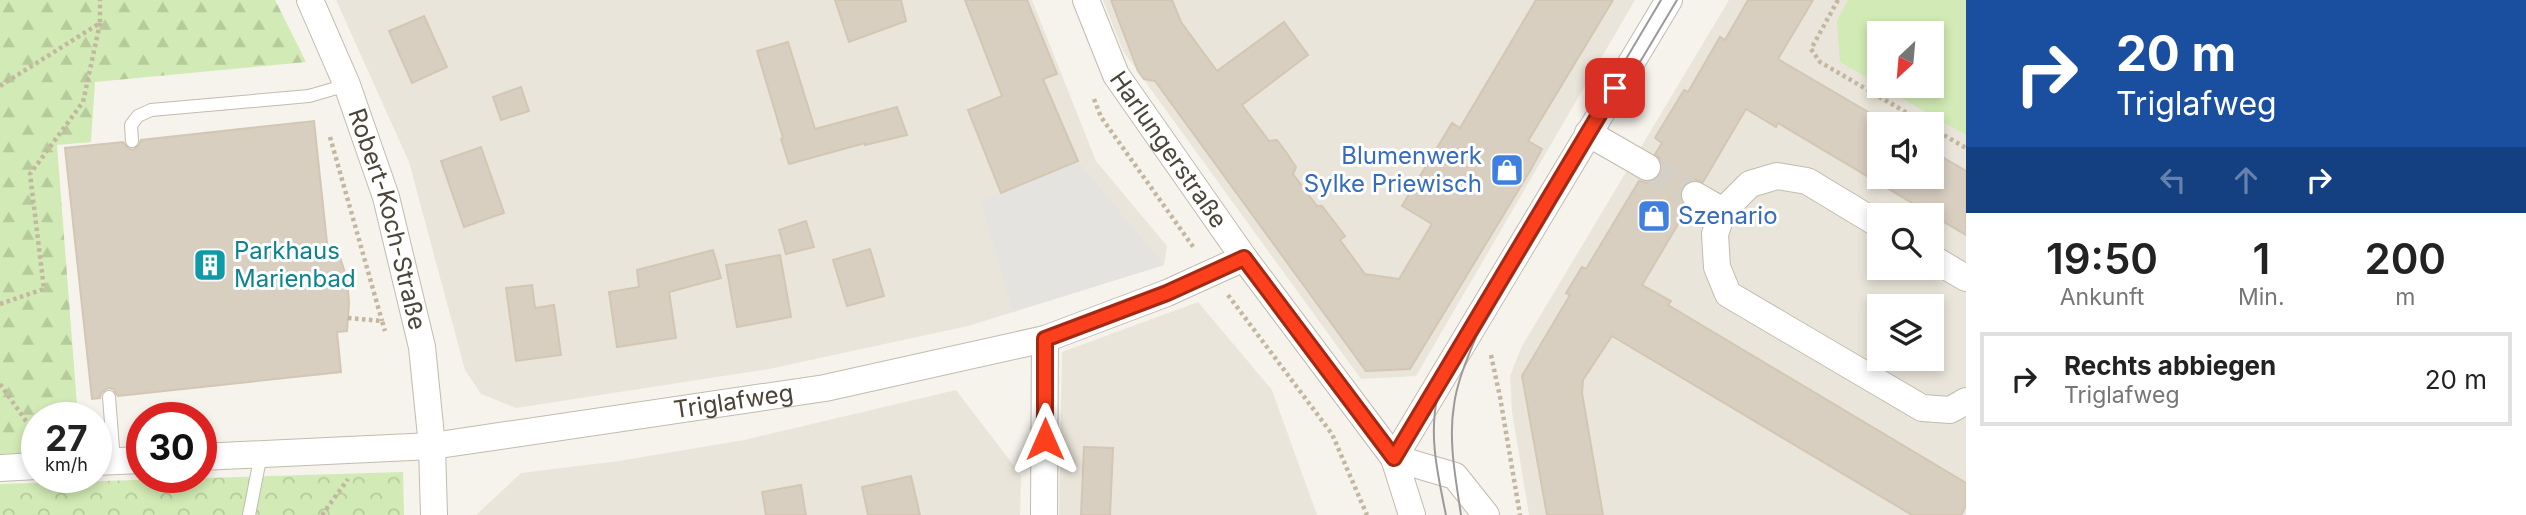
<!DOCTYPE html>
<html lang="de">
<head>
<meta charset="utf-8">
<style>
  body { margin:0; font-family:Inter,sans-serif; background:#f6f6f6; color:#222; height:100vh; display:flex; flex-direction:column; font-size:26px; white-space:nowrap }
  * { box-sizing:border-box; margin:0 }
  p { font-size:23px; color:#767676 }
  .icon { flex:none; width:38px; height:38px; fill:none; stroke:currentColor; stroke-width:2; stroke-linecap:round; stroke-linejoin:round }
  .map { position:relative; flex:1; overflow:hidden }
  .details { display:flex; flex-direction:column; background:#fff; width:560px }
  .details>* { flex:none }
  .banner { background:#1a4fa0; color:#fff; overflow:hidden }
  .needle { width:46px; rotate:206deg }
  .buttons { position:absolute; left:1867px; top:21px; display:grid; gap:14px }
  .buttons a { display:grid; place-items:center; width:77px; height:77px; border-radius:0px; background:#fff; box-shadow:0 4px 10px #0003; font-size:35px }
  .speed { position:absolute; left:21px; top:402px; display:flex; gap:14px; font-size:35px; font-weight:700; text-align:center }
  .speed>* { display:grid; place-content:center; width:91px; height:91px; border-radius:50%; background:#fff; box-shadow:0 4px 10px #0003; line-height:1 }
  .speed small { font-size:18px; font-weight:400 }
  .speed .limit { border:10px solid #d22; background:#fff; color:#111 }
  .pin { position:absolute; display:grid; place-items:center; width:60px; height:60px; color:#fff; margin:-30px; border-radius:14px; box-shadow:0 4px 10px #0006 }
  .me { position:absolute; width:77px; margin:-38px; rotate:0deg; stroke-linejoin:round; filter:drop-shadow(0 0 5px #0008) }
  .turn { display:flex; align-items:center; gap:24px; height:147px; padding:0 35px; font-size:32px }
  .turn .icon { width:91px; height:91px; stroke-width:2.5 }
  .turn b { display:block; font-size:49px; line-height:60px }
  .lanes { display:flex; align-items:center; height:66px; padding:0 35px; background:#0003; justify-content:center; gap:35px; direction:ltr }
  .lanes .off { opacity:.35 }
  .eta { display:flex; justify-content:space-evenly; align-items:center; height:119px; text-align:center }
  .eta b { font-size:42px; font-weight:600; line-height:49px }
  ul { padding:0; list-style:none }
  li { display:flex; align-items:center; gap:21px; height:94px; margin:0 14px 10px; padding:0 21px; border:4px solid #e0e0e0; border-radius:0px }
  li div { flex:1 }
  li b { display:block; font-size:26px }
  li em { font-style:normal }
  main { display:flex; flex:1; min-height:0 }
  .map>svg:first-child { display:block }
  .residential { fill:#eae5da; fill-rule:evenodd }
  .forest { fill:url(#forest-firs) }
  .park { fill:url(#park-crowns) }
  .garden { fill:#d2eab5 }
  .parking { fill:#e5e3e0 }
  .building { fill:#d8cfc1; stroke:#d3c7b4; stroke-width:2 }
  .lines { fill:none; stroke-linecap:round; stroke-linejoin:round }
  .street-tunnel { stroke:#d4d0c8; stroke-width:26; stroke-dasharray:26 13; stroke-linecap:butt }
  .lane-casing { stroke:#c2bbae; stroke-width:14 }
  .street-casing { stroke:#c2bbae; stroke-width:28 }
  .path { stroke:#c4b79f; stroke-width:4.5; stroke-dasharray:3.5 3.5; stroke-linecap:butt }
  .lane { stroke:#fff; stroke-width:12 }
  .street { stroke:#fff; stroke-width:26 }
  .tram { stroke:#9a9a9a; stroke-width:2 }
  .route-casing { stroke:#a42913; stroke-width:18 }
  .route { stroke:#fc3f1d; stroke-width:12 }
  .labels { text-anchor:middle; stroke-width:6; stroke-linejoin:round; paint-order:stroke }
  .street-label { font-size:24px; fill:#4b4439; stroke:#fff }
  .shop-label { font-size:24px; fill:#366cbe; stroke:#fff; text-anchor:end }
  .culture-label { font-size:24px; fill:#0d838f; stroke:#fff; text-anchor:start }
</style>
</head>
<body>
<main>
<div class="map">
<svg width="1966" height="515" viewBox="0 0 1966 515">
  <defs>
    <pattern id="forest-firs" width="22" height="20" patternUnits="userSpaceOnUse" patternTransform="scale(1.75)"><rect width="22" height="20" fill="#d2eab5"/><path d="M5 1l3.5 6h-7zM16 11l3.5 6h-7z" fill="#b6ca9c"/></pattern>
    <pattern id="park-crowns" width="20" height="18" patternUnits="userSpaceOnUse" patternTransform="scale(1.75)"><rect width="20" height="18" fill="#d2eab5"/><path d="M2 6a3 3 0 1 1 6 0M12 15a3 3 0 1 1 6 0" fill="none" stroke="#b6ca9c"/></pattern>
  </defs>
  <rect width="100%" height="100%" fill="#f6f3ec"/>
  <g class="residential">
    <polygon points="336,0 1032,0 1096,161 1167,246 1164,265 968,326 769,369 516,408 481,394 465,370 409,162"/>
    <polygon points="1103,0 1635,0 1416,376 1361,379 1123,51"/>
    <path d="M1729 0H1966V515H1529L1512 412 1510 376 1522 346ZM1880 33H1932V86H1880ZM1880 124H1932V177H1880ZM1880 215H1932V268H1880ZM1880 306H1932V359H1880Z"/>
    <polygon points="1198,302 1272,390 1317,515 1059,515 1062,352"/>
    <polygon points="956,390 1021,475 1020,515 476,515 521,473 619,461 744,440"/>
  </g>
  <polygon class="forest" points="0,0 275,0 306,62 95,82 91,142 57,145 78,418 37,418 37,453 0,454"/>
  <polygon class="park" points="403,472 404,515 0,515 0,484"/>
  <polygon class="garden" points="1848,0 1966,0 1966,135 1880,86 1932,86 1932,33 1880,33 1880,85 1840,62 1837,21"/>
  <polygon class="parking" points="1078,161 1164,265 1013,312 980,201"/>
  <g class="building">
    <polygon points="835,0 901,0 906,21 849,42"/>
    <polygon points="965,0 1027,0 1057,74 1043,79 1078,161 1001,193 968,110 1002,96"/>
    <polygon points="1111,0 1172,0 1181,22 1217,71 1284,22 1308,55 1242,105 1269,141 1277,140 1286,152 1296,167 1293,174 1317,206 1322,206 1345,236 1340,240 1365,274 1399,279 1432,224 1402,206 1452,123 1460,128 1536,0 1613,0 1528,141 1542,149 1530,171 1410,369 1366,371 1155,81 1144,79 1138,71"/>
    <polygon points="1748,0 1813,0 1778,59 1880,119 1880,177 1932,177 1932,151 1966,171 1966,235 1778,123 1776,127 1746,109 1703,182 1694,179 1682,187 1679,196 1682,203 1687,209 1642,285 1671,301 1668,305 1966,483 1966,506 1961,515 1912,515 1612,336 1583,380 1582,393 1603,515 1547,515 1522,376 1570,295 1566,293 1582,267 1586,269 1639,181 1648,183 1660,175 1663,166 1660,159 1655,154 1662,143 1655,138 1684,90 1688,92 1720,37 1725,40"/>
    <polygon points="424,16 447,67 412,83 389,31"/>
    <polygon points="788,42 815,129 897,107 907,135 865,145 865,143 789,164 781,139 783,138 757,51"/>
    <polygon points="521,87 529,111 501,120 493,97"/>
    <polygon points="314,121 328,252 338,251 347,279 349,303 347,331 337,332 341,372 118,396 113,389 108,388 101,393 100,398 92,399 65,148 123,142 128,148 133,150 139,145 141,140"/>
    <polygon points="481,147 504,213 464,227 441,161"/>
    <polygon points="806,221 814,247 786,254 779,230"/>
    <polygon points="870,249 884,296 847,306 833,260"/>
    <polygon points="713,250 721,278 669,292 676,338 617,347 609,292 639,287 637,270"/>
    <polygon points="780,255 791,317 737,327 726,265"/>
    <polygon points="532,285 535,308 554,305 561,355 516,361 506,288"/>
    <polygon points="1084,447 1113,448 1110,515 1081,515"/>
    <polygon points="911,476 920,515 868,515 862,487"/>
    <polygon points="801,485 806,515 766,515 762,492"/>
  </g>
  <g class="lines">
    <polyline class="street-tunnel" points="1647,167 1695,195"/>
    <defs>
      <g id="lane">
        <polyline points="132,141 131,125 138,116 151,110 309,96 347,85"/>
        <polyline points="109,397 114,461"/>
        <polyline points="249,515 261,454"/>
      </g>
      <g id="street">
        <path id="s1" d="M310 0 347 85 386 197 422 347 432 446 434 515"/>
        <path id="s2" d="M1086 0 1116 75 1244 258 1394 458 1412 515"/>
        <polyline points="1588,133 1647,167"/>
        <polyline points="1695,195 1723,211"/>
        <polyline points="1880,225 1807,181 1777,176 1750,184 1723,211 1715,234 1717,267 1728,294 1922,408 1950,410 1966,401"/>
        <polyline points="1932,258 1966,278"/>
        <path id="s3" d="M201 457 432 446 825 388 1045 339 1167 293 1244 258"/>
        <polyline points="1394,458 1669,0"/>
        <polyline points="1394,458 1455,476 1486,515"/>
        <polyline points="96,462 142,460"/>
        <polyline points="0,468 37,466"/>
        <polyline points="1044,515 1045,339"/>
      </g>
    </defs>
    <use href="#lane" class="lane-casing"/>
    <use href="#street" class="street-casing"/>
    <g class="path">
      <polyline points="1838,0 1811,49 1820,62 1926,124"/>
      <polyline points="0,86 100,23 100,0"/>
      <polyline points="1094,99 1101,117 1194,248"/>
      <polyline points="1932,128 1966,148"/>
      <polyline points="330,137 382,321"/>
      <polyline points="1228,295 1332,434 1367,515"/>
      <polyline points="0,304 44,289 30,174 83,102 100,23"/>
      <polyline points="348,318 382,321 385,331"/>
      <polyline points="1491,355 1500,397 1520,515"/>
      <polyline points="0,384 26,421 37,432"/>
      <polyline points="322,515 348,479"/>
    </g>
    <use href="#lane" class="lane"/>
    <use href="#street" class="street"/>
    <g class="tram">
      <path d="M1446 515C1438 476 1428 434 1438 395 1443 373 1453 353 1463 334L1661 0"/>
      <path d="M1461 515C1456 480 1448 441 1454 405 1457 382 1467 359 1476 337L1677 0"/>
    </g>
  </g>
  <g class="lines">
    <defs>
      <polyline id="route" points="1045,439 1045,339 1167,293 1244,258 1394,458 1615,88"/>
    </defs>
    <use href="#route" class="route-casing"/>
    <use href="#route" class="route"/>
  </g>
  <defs>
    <symbol id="shop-square" viewBox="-11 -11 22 22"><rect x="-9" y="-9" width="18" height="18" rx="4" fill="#3f7fe0" stroke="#fff"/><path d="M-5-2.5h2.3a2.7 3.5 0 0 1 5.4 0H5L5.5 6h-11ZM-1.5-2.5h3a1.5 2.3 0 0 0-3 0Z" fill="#fff"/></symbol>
    <symbol id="building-square" viewBox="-11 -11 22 22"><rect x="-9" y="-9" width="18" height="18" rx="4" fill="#0f9aa8" stroke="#fff"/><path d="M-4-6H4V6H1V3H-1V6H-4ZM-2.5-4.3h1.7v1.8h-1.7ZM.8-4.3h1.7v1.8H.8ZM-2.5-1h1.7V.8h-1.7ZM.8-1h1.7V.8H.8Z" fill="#fff"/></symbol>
  </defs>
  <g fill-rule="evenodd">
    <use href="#shop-square" x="1488" y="151" width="38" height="38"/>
    <use href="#shop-square" x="1635" y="197" width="38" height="38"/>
    <use href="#building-square" x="191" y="246" width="38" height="38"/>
  </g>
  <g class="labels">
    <g class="street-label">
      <text dy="8" stroke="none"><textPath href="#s2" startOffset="172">Harlungerstraße</textPath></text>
      <text dy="8" stroke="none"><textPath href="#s1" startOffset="233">Robert-Koch-Straße</textPath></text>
      <text dy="8" stroke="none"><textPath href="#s3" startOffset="536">Triglafweg</textPath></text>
    </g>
    <g class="shop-label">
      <text x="1482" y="164">Blumenwerk<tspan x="1482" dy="28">Sylke Priewisch</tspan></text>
      <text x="1678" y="224" text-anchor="start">Szenario</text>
    </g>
    <g class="culture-label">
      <text x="234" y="259">Parkhaus<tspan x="234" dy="28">Marienbad</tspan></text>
    </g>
  </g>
</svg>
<div class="buttons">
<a><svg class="needle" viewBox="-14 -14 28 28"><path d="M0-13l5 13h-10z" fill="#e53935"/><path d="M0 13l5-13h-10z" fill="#767676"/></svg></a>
<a><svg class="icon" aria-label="sound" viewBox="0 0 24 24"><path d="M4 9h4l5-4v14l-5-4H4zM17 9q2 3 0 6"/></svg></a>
<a><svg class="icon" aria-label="search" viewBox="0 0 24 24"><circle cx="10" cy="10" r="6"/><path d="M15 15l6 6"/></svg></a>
<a><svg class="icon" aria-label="layers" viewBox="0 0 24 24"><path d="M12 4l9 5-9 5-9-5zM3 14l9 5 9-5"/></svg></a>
</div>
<div class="speed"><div>27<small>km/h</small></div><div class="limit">30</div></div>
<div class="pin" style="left:1615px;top:88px;background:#d93025"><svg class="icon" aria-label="arrive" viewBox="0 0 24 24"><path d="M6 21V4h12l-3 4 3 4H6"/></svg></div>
<svg class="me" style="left:1045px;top:439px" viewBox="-20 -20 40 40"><path d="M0-17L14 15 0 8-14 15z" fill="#fc3f1d" stroke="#fff" stroke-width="4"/></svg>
</div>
<section class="details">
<div class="banner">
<div class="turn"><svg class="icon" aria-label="right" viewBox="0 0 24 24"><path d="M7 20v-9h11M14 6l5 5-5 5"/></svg><div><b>20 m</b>Triglafweg</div></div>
<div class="lanes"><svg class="icon off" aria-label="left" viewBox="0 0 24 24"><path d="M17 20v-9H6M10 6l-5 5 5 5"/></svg><svg class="icon off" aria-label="ahead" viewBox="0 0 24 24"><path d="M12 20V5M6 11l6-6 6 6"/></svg><svg class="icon" aria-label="right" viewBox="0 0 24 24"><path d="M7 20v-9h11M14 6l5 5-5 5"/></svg></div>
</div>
<div class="eta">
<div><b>19:50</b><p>Ankunft</p></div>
<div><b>1</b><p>Min.</p></div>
<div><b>200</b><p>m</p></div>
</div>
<ul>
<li><svg class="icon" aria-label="right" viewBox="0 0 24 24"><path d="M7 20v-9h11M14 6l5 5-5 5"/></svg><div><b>Rechts abbiegen</b><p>Triglafweg</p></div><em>20 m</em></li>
</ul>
</section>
</main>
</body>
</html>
